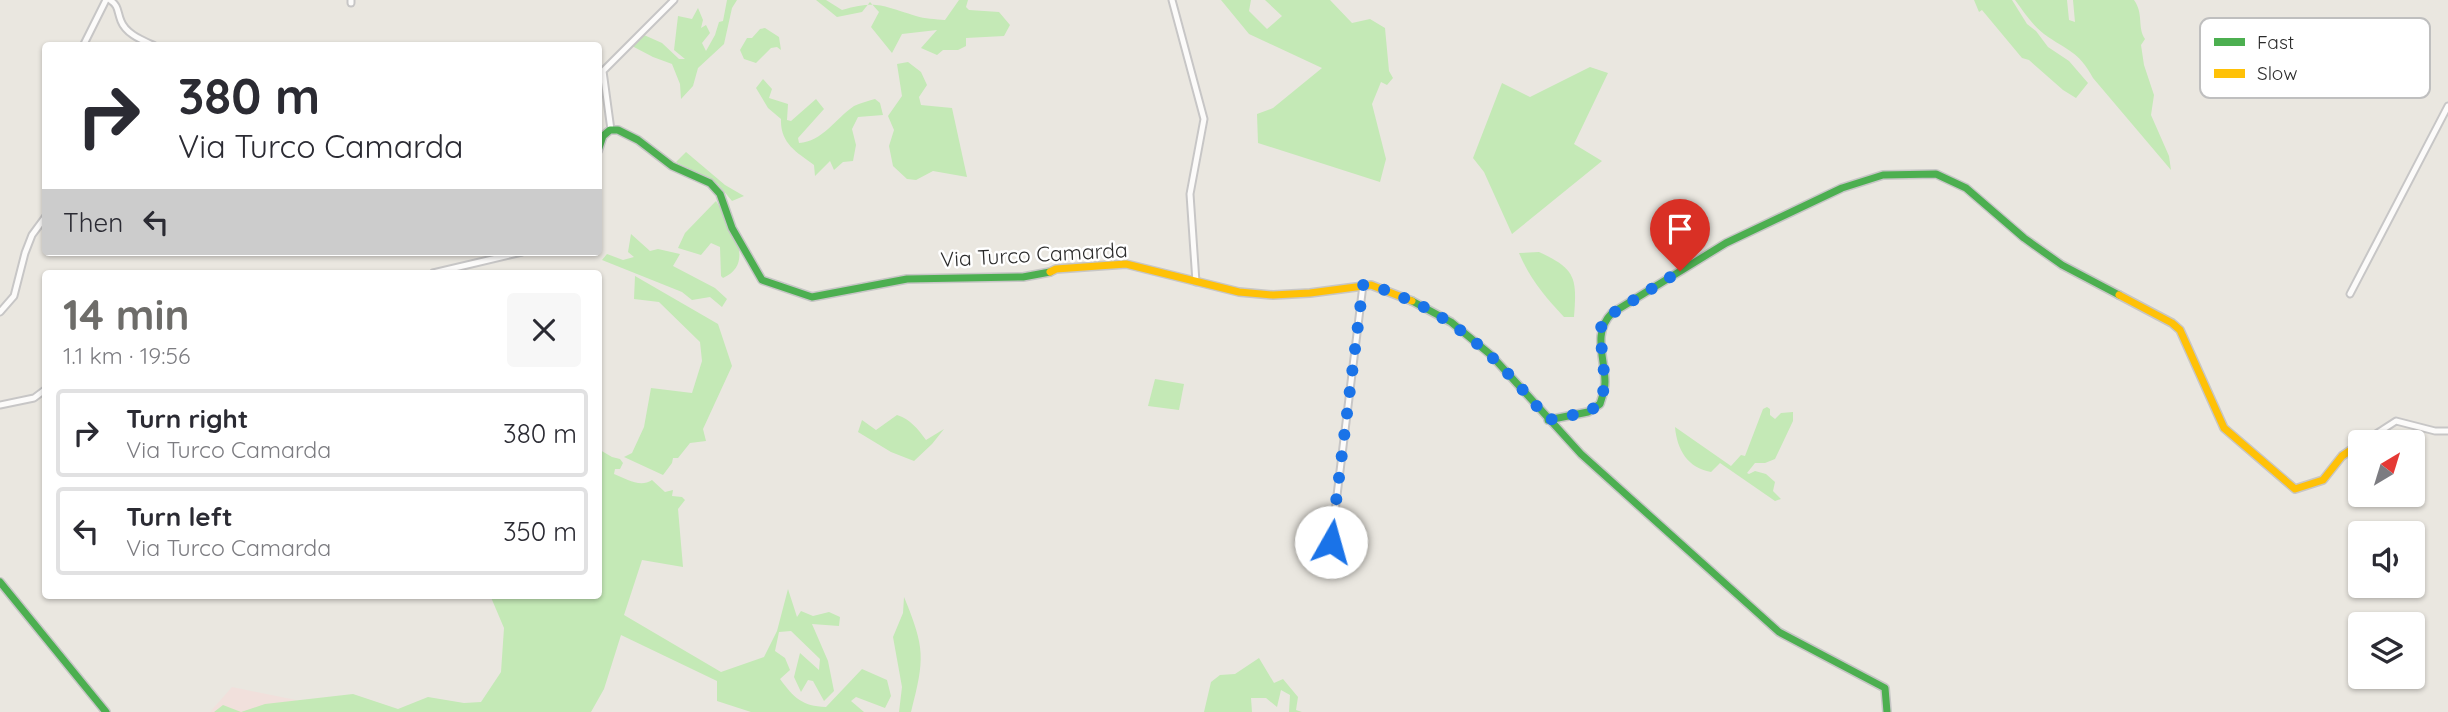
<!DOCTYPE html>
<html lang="en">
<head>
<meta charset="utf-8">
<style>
  body { margin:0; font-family:Quicksand,sans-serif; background:#f7f7f7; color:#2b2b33; height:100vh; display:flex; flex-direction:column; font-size:26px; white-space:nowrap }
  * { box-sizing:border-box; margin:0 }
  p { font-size:23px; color:#7c7c81 }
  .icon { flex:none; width:38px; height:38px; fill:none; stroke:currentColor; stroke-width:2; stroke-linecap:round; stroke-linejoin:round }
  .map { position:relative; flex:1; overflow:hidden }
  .panel { position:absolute; left:42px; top:270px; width:560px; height:329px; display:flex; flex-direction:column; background:#fff; border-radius:7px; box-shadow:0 2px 5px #0004 }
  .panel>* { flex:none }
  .top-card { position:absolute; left:42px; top:42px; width:560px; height:214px; border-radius:7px; box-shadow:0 2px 5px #0004; background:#fff; color:#2b2b33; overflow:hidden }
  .needle { width:46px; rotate:38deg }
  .buttons { position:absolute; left:2348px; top:430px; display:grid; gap:14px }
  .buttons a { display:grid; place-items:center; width:77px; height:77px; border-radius:7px; background:#fff; box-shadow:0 2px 5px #0004; font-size:35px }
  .pin { position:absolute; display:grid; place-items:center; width:60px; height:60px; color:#fff; margin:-72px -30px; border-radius:50% 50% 50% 0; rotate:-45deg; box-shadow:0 0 7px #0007 }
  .pin .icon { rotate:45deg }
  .me { position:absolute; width:77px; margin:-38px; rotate:7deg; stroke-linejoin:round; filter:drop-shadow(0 0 5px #0008) }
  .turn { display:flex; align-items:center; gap:24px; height:147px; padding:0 21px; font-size:32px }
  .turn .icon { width:91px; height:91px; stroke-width:2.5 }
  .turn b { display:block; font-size:49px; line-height:60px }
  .then { display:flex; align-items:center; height:66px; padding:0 21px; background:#0003; gap:14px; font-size:26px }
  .round { display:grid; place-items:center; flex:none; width:74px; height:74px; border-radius:7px; background:#f7f7f7 }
  .summary { display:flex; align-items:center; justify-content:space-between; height:119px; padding:0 21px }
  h1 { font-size:42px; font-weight:700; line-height:52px; color:#6e6d6a }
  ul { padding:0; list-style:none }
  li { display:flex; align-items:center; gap:21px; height:88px; margin:0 14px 10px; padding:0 7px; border:4px solid #e1e1e2; border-radius:7px }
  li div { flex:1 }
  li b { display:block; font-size:26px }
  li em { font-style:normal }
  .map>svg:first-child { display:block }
  .medical { fill:#f1e0dc }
  .green { fill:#c4e9b6 }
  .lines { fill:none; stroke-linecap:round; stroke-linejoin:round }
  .street-casing { stroke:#c7c6c6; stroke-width:9 }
  .fast-casing { stroke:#c7c6c6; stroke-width:10 }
  .slow-casing { stroke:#c7c6c6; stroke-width:10 }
  .street { stroke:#fcfbfa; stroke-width:5 }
  .fast { stroke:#4caf50; stroke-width:7 }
  .slow { stroke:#ffc107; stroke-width:7 }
  .route { stroke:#1a73e8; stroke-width:12; stroke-dasharray:0 21.6 }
  .labels { text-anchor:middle; stroke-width:5; stroke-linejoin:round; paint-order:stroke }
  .street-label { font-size:21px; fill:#2b2b2b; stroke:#fff }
  .key { fill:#fff; stroke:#bfbfbf; stroke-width:2 }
  .key-label { font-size:19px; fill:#2b2b2b }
</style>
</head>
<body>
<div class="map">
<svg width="2448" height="712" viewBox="0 0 2448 712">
  <rect width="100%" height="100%" fill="#eae7e0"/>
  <polygon class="medical" points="232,687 296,700 306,712 210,712"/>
  <g class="green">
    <polygon points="727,0 737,0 732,8 724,44 698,68 693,86 681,99 680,84 672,64 653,57 632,46 644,35 662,43 679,59 685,59 674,50 678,16 692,19 698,8 703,20 701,28 706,25 710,33 702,43 706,51 715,35 719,22 723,21"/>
    <path d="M816 0H826L842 10C877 0 882 6 916 16 925 19 935 19 945 20L959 0H968L966 7 969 10 999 12 1010 25 1004 36 966 38V46L958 50H943L937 55 921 48 937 30 902 34 892 53 871 27 879 12 870 2 862 12 837 17Z"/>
    <polygon points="1221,0 1251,0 1249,11 1267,29 1282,16 1265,0 1330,0 1352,23 1370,19 1385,28 1389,71 1393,78 1387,85 1381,82 1372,104 1386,159 1380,182 1258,143 1257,114 1273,108 1322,68 1249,34"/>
    <polygon points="1974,0 2012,0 2027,24 2036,31 2048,47 2069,61 2088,83 2076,98 2063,90 2029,60 2022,58 1982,10 1979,12"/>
    <path d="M2015 0H2067L2069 20 2075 22 2073 0H2134C2144 14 2137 27 2145 39L2141 45 2144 65 2154 95 2151 115 2169 156 2171 170 2093 78C2078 50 2067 51 2044 34 2032 25 2024 12 2015 0Z"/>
    <polygon points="765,28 779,37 781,50 777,47 771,48 756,63 744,59 740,50 747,38 752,38 760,29"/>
    <polygon points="908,62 921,72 927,85 919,97 921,105 952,108 967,177 933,171 916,180 907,179 893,166 889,146 894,130 888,116 902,96 897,64"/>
    <polygon points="1590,67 1608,73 1574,144 1602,161 1512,234 1484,172 1473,158 1502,83 1530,97"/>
    <path d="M763 79 772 89 769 98 788 104 787 120 791 121 816 99 824 109 798 138 799 143C822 142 836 118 854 106 860 103 868 101 875 99L880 103 883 115 858 117 852 129 856 145 853 161 843 162 834 170 830 161 815 176 814 165C796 152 780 143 781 119L768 108 756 88Z"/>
    <polygon points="686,152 725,185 744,196 732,201 718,184 676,162"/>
    <path d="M716 201C728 221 758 263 723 278L721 276 720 247 711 243 701 255 678 248 685 233Z"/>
    <polygon points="631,234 650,251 658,249 680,254 673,266 715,288 727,299 722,307 710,297 692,300 682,292 602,260 607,254 623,260 634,257 628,252"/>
    <path d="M1539 252C1576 269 1577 278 1574 317H1564C1545 297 1530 279 1519 253Z"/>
    <polygon points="635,276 718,324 732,366 703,429 706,441 690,443 678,458 673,458 672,463 663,475 624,457 632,453 644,427 651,388 692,393 702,361 700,342 659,302 634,299"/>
    <polygon points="1155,379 1184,384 1179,410 1148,406"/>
    <path d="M1767 407 1770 409V415L1775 419 1781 413 1793 412V421L1775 459 1765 463H1755L1747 473 1749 474 1755 471 1766 474 1775 482 1773 491 1781 499 1775 501 1720 463 1711 472C1688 468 1677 450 1675 427L1731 466 1741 455 1745 456 1763 409Z"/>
    <path d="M897 415C910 419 918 429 926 440L944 429 932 444 914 461 891 452 858 432 862 420 876 430Z"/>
    <path d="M600 450 612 457 620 459 623 463 620 469H615L614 474C627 479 640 488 652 480L665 492 673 490 672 496 682 497 685 500 678 509 683 567 642 560 624 615 721 672 764 657 777 631 788 589 797 617 801 611 813 616 829 612 840 617 839 626 812 624 828 661 834 691 824 701 813 681 808 680 801 692 794 677 800 653 819 670 820 659 791 631 779 632 775 651 785 658 790 670 780 679C794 698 802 706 826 707L862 669 887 680 891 696 885 708 856 697 851 701 864 712H751L717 701V681L621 635 604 689 591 712H214L223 705 241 712 265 704 353 694 398 709 428 697 464 703 481 702 501 672 504 628 490 595H598V456Z"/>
    <path d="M904 597C925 648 925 658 911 712H899L902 687 893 637 903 613Z"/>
    <polygon points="1259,658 1274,683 1283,679 1298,697 1296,710 1302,712 1289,712 1290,695 1281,690 1277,707 1266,698 1251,698 1252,712 1204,712 1211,682 1220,675 1235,674"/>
  </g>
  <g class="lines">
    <defs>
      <g id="street">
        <path d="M110 0C119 6 117 11 121 21 126 34 142 40 155 46"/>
        <polyline points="1172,0 1204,119 1190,194 1196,282"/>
        <polyline points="351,3 351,0"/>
        <polyline points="83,46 106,0"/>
        <polyline points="611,130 603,71 674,0"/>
        <polyline points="433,273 522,252"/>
        <polyline points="2350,294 2448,106"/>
        <polyline points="0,312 14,296 25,253 32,235 46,216"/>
        <polyline points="0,405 34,398 46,389"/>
        <polyline points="2362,443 2396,421 2435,431 2448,431"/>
        <polyline points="1328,568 1363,285"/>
      </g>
      <g id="fast">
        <polyline points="598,151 603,136 610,130 618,130 638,140 672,166 710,183 720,194 732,228 762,280 812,297 907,279 1023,277 1050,272"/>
        <polyline points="1412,301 1451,322 1491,355 1581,454 1779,632 1885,688 1887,712"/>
        <path d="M1548 420 1588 412 1600 404C1602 397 1605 390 1605 382 1605 358 1592 333 1612 313L1726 243 1842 188 1883 175 1936 174 1966 188 2024 238 2062 265 2119 295"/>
        <polyline points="0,582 106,712"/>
      </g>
      <g id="slow">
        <polyline points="1050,272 1056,269 1126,264 1239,292 1273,295 1310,293 1371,285 1412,301"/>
        <polyline points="2119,295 2172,323 2180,330 2224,428 2295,489 2323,480 2342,456 2361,443"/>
      </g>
    </defs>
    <use href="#street" class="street-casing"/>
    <use href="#fast" class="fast-casing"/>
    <use href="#slow" class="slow-casing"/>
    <use href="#street" class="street"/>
    <use href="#fast" class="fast"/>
    <use href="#slow" class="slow"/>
  </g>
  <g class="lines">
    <path class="route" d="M1331 542 1363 285C1375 285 1387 291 1399 296 1462 320 1506 368 1548 420L1588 412 1600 404 1605 384 1600 330 1605 318 1680 271"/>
  </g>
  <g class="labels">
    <g class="street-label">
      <text transform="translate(1034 255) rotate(-3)" y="7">Via Turco Camarda</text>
    </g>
  </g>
  <rect x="2200" y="18" width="230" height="80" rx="10" class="key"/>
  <rect x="2214" y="38" width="31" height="8" fill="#4caf50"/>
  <rect x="2214" y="69" width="31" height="9" fill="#ffc107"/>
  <g class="key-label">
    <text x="2257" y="49">Fast</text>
    <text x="2257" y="80">Slow</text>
  </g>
</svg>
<div class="buttons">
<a><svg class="needle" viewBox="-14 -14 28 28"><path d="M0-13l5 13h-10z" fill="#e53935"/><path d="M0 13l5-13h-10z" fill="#7c7c81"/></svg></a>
<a><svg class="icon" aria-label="sound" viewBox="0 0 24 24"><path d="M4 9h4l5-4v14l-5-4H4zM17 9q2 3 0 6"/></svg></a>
<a><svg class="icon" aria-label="layers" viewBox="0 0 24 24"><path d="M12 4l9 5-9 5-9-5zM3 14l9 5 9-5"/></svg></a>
</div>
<div class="pin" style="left:1680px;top:271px;background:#d93025"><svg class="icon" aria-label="arrive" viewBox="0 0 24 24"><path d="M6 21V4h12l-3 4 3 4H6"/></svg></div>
<svg class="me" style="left:1331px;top:542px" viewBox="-20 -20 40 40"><circle r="19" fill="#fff"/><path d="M0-13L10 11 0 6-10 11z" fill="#1a73e8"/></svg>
<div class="top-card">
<div class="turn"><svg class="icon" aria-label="right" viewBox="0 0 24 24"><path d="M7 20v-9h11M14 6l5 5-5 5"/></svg><div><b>380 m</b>Via Turco Camarda</div></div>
<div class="then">Then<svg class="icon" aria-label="left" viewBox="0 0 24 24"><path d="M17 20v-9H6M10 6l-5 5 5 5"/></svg></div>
</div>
<section class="panel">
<div class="summary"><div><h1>14 min</h1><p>1.1 km · 19:56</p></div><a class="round"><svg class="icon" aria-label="close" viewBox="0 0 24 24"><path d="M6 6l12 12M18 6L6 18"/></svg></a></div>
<ul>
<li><svg class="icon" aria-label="right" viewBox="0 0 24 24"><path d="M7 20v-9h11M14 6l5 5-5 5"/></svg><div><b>Turn right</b><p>Via Turco Camarda</p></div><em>380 m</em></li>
<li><svg class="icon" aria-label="left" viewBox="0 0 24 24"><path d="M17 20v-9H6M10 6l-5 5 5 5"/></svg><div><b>Turn left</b><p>Via Turco Camarda</p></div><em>350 m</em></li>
</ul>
</section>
</div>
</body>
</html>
